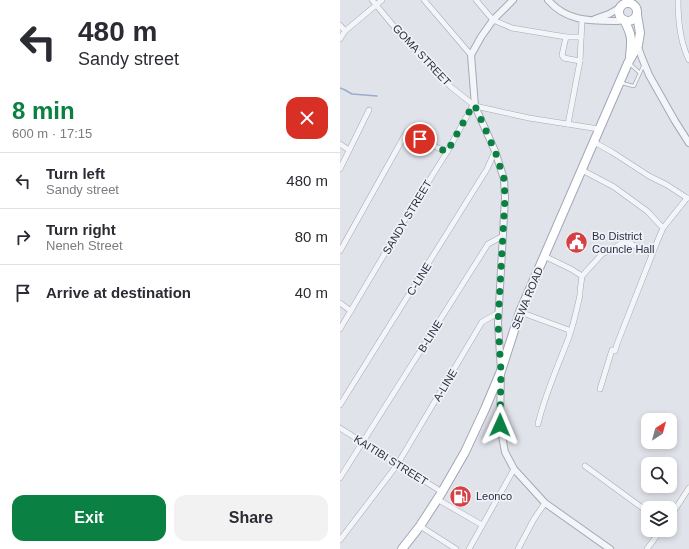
<!DOCTYPE html>
<html lang="en">
<head>
<meta charset="utf-8">
<style>
  body { margin:0; font-family:Arial,sans-serif; background:#f2f2f3; color:#2b2b33; height:100vh; display:flex; flex-direction:column; font-size:15px; white-space:nowrap }
  * { box-sizing:border-box; margin:0 }
  p { font-size:13px; color:#7c7c81 }
  .icon { flex:none; width:22px; height:22px; fill:none; stroke:currentColor; stroke-width:2; stroke-linecap:round; stroke-linejoin:round }
  .map { position:relative; flex:1; overflow:hidden }
  .sheet { display:flex; flex-direction:column; background:#fff; width:340px }
  .sheet>* { flex:none }
  .hud { background:#fff; color:#2b2b33; overflow:hidden }
  .needle { width:26px; rotate:36deg }
  .tools { position:absolute; left:301px; top:413px; display:grid; gap:8px }
  .tools a { display:grid; place-items:center; width:36px; height:36px; border-radius:8px; background:#fff; box-shadow:0 2px 6px #0003; font-size:20px }
  .pin { position:absolute; display:grid; place-items:center; width:34px; height:34px; color:#fff; margin:-17px; border:2px solid #fff; border-radius:50%; box-shadow:0 1px 4px #0007 }
  .me { position:absolute; width:44px; margin:-22px; rotate:1deg; stroke-linejoin:round; filter:drop-shadow(0 0 3px #0008) }
  .turn { display:flex; align-items:center; gap:14px; height:84px; padding:0 12px; font-size:18px }
  .turn .icon { width:52px; height:52px; stroke-width:2.5 }
  .turn b { display:block; font-size:28px; line-height:34px }
  .round { display:grid; place-items:center; flex:none; width:42px; height:42px; border-radius:12px; background:#f2f2f3 }
  .summary { display:flex; align-items:center; justify-content:space-between; height:68px; padding:0 12px }
  h1 { font-size:24px; font-weight:800; line-height:30px; color:#0b8043 }
  .cta { display:flex; gap:8px; margin-top:auto; padding:8px 12px }
  .cta a { flex:1; height:46px; border-radius:12px; background:#0b8043; color:#fff; font-size:16px; font-weight:800; line-height:46px; text-align:center }
  .cta a+a { background:#f2f2f3; color:#2b2b33 }
  ul { padding:0; list-style:none }
  li { display:flex; align-items:center; gap:12px; height:56px; padding:0 12px; border-top:1px solid #e1e1e2 }
  li div { flex:1 }
  li b { display:block; font-size:15px }
  li em { font-style:normal }
  main { display:flex; flex:1; min-height:0 }
  .map>svg:first-child { display:block }
  .lines { fill:none; stroke-linecap:round; stroke-linejoin:round }
  .stream { stroke:#9aaccb; stroke-width:1.5 }
  .service-casing { stroke:#a6a9b4; stroke-width:4 }
  .minor-casing { stroke:#a6a9b4; stroke-width:6 }
  .tertiary-casing { stroke:#a6a9b4; stroke-width:8 }
  .primary-casing { stroke:#9fa6b6; stroke-width:10 }
  .service { stroke:#f4f5f8; stroke-width:2.5 }
  .minor { stroke:#f4f5f8; stroke-width:5 }
  .tertiary { stroke:#f4f5f8; stroke-width:6 }
  .primary { stroke:#fff; stroke-width:8 }
  .route { stroke:#0b8043; stroke-width:7; stroke-dasharray:0 12.6 }
  .labels { text-anchor:middle; stroke-width:3.5; stroke-linejoin:round; paint-order:stroke }
  .street-label { font-size:11px; fill:#282f42; stroke:#f0f2f7 }
  .poi-label { font-size:11px; fill:#282f42; stroke:#f0f2f7; text-anchor:start }
</style>
</head>
<body>
<main>
<section class="sheet">
<div class="hud">
<div class="turn"><svg class="icon" aria-label="left" viewBox="0 0 24 24"><path d="M17 20v-9H6M10 6l-5 5 5 5"/></svg><div><b>480 m</b>Sandy street</div></div>
</div>
<div class="summary"><div><h1>8 min</h1><p>600 m · 17:15</p></div><a class="round" style="background:#d93025;color:#fff"><svg class="icon" aria-label="close" viewBox="0 0 24 24"><path d="M6 6l12 12M18 6L6 18"/></svg></a></div>
<ul>
<li><svg class="icon" aria-label="left" viewBox="0 0 24 24"><path d="M17 20v-9H6M10 6l-5 5 5 5"/></svg><div><b>Turn left</b><p>Sandy street</p></div><em>480 m</em></li>
<li><svg class="icon" aria-label="right" viewBox="0 0 24 24"><path d="M7 20v-9h11M14 6l5 5-5 5"/></svg><div><b>Turn right</b><p>Neneh Street</p></div><em>80 m</em></li>
<li><svg class="icon" aria-label="arrive" viewBox="0 0 24 24"><path d="M6 21V4h12l-3 4 3 4H6"/></svg><div><b>Arrive at destination</b></div><em>40 m</em></li>
</ul>
<div class="cta"><a>Exit</a><a>Share</a></div>
</section>
<div class="map">
<svg width="349" height="549" viewBox="0 0 349 549">
  <rect width="100%" height="100%" fill="#e1e3ea"/>
  <g class="lines">
    <polyline class="stream" points="0,88 5,90 12,94 37,96"/>
    <defs>
      <g id="service">
        <polyline points="290,64 300,73"/>
        <polyline points="282,83 293,86 294,86 304,64"/>
      </g>
      <g id="minor">
        <polyline points="32,0 61,35 111,87 135,106 189,118 259,129"/>
        <polyline points="84,0 131,55"/>
        <polyline points="136,0 153,20 172,28 226,37"/>
        <path d="M338 0C338 20 340 42 349 60"/>
        <polyline points="0,25 5,31"/>
        <polyline points="0,39 5,31 42,0"/>
        <polyline points="240,61 224,58 222,55 226,37 241,37"/>
        <polyline points="228,124 240,61 242,20"/>
        <polyline points="254,142 272,152 309,176 327,185 347,198"/>
        <polyline points="0,144 9,150"/>
        <polyline points="0,169 29,110"/>
        <polyline points="242,170 274,187 307,211 323,228"/>
        <polyline points="0,251 66,133 107,152"/>
        <polyline points="242,276 262,254 267,252 284,242 287,242 312,254"/>
        <polyline points="0,303 11,311"/>
        <polyline points="180,312 229,330 229,334"/>
        <polyline points="0,329 67,216 107,152 133,105"/>
        <polyline points="260,389 272,350 275,351 277,344 317,242 323,228 347,198 349,198"/>
        <polyline points="0,405 147,169 155,151"/>
        <path d="M198 424C205 394 218 366 229 337 234 323 237 308 240 295V291L242 276 231 269 204 256"/>
        <polyline points="0,428 102,492"/>
        <polyline points="245,466 308,512"/>
        <polyline points="0,478 148,244 163,236"/>
        <polyline points="97,499 142,525"/>
        <polyline points="330,517 349,488"/>
        <polyline points="80,526 116,549"/>
        <polyline points="0,540 57,465 142,322 158,313"/>
        <polyline points="129,549 174,469"/>
        <polyline points="178,549 194,519 205,503"/>
        <polyline points="307,549 321,530"/>
      </g>
      <g id="tertiary">
        <polyline points="173,0 153,20 141,37 131,55 135,106 155,151 164,179 165,198 158,323 161,371 160,425 165,452 174,469 205,503 270,549"/>
        <path d="M208 0C227 22 251 21 278 21L283 20"/>
        <polyline points="255,19 269,14 281,7"/>
        <polyline points="297,44 302,58 309,75 335,121 349,143"/>
      </g>
      <g id="primary">
        <circle cx="288" cy="12" r="9"/>
        <path d="M284 20C292 35 292 39 290 56"/>
        <polyline points="62,549 80,526 102,492 125,452 145,409 161,371 180,312 288,63 298,45 300,33 297,15"/>
      </g>
    </defs>
    <use href="#service" class="service-casing"/>
    <use href="#minor" class="minor-casing"/>
    <use href="#tertiary" class="tertiary-casing"/>
    <use href="#primary" class="primary-casing"/>
    <use href="#service" class="service"/>
    <use href="#minor" class="minor"/>
    <use href="#tertiary" class="tertiary"/>
    <use href="#primary" class="primary"/>
  </g>
  <g class="lines">
    <polyline class="route" points="80,139 107,152 133,105 135,106 155,151 164,179 165,198 158,323 161,371 160,425"/>
  </g>
  <defs>
    <symbol id="civic-disc" viewBox="-11 -11 22 22"><circle r="9.5" fill="#d44145" stroke="#f0f2f7"/><path d="M-.6-6.5H3V-4.5H.6V-3L4-1V1h2V6H-6V1h2V-1L-.6-3ZM-1.2 2.5V6h2.4V2.5Z" fill="#fff"/></symbol>
    <symbol id="fuel-disc" viewBox="-11 -11 22 22"><circle r="9.5" fill="#d44145" stroke="#f0f2f7"/><path d="M-5.5-6h7V0h2V4h1.3V-2.5L3-4.5l.8-.8L6-3V5H2.5V1h-1V6h-7ZM-4.2-4.7v3.2H.2V-4.7Z" fill="#fff"/></symbol>
  </defs>
  <g fill-rule="evenodd">
    <use href="#civic-disc" x="224" y="230" width="25" height="25"/>
    <use href="#fuel-disc" x="108" y="484" width="25" height="25"/>
  </g>
  <g class="labels">
    <g class="street-label">
      <text transform="translate(82 55) rotate(47)" y="4">GOMA STREET</text>
      <text transform="translate(67 217) rotate(-59)" y="4">SANDY STREET</text>
      <text transform="translate(79 279) rotate(-58)" y="4">C-LINE</text>
      <text transform="translate(187 298) rotate(-68)" y="4">SEWA ROAD</text>
      <text transform="translate(90 336) rotate(-58)" y="4">B-LINE</text>
      <text transform="translate(105 385) rotate(-59)" y="4">A-LINE</text>
      <text transform="translate(51 460) rotate(32)" y="4">KAITIBI STREET</text>
    </g>
    <g class="poi-label">
      <text x="252" y="240">Bo District<tspan x="252" dy="13">Councle Hall</tspan></text>
      <text x="136" y="500">Leonco</text>
    </g>
  </g>
</svg>
<div class="tools">
<a><svg class="needle" viewBox="-14 -14 28 28"><path d="M0-13l5 13h-10z" fill="#e53935"/><path d="M0 13l5-13h-10z" fill="#7c7c81"/></svg></a>
<a><svg class="icon" aria-label="search" viewBox="0 0 24 24"><circle cx="10" cy="10" r="6"/><path d="M15 15l6 6"/></svg></a>
<a><svg class="icon" aria-label="layers" viewBox="0 0 24 24"><path d="M12 4l9 5-9 5-9-5zM3 14l9 5 9-5"/></svg></a>
</div>
<div class="pin" style="left:80px;top:139px;background:#d93025"><svg class="icon" aria-label="arrive" viewBox="0 0 24 24"><path d="M6 21V4h12l-3 4 3 4H6"/></svg></div>
<svg class="me" style="left:160px;top:425px" viewBox="-20 -20 40 40"><path d="M0-17L14 15 0 8-14 15z" fill="#0b8043" stroke="#fff" stroke-width="4"/></svg>
</div>
</main>
</body>
</html>
